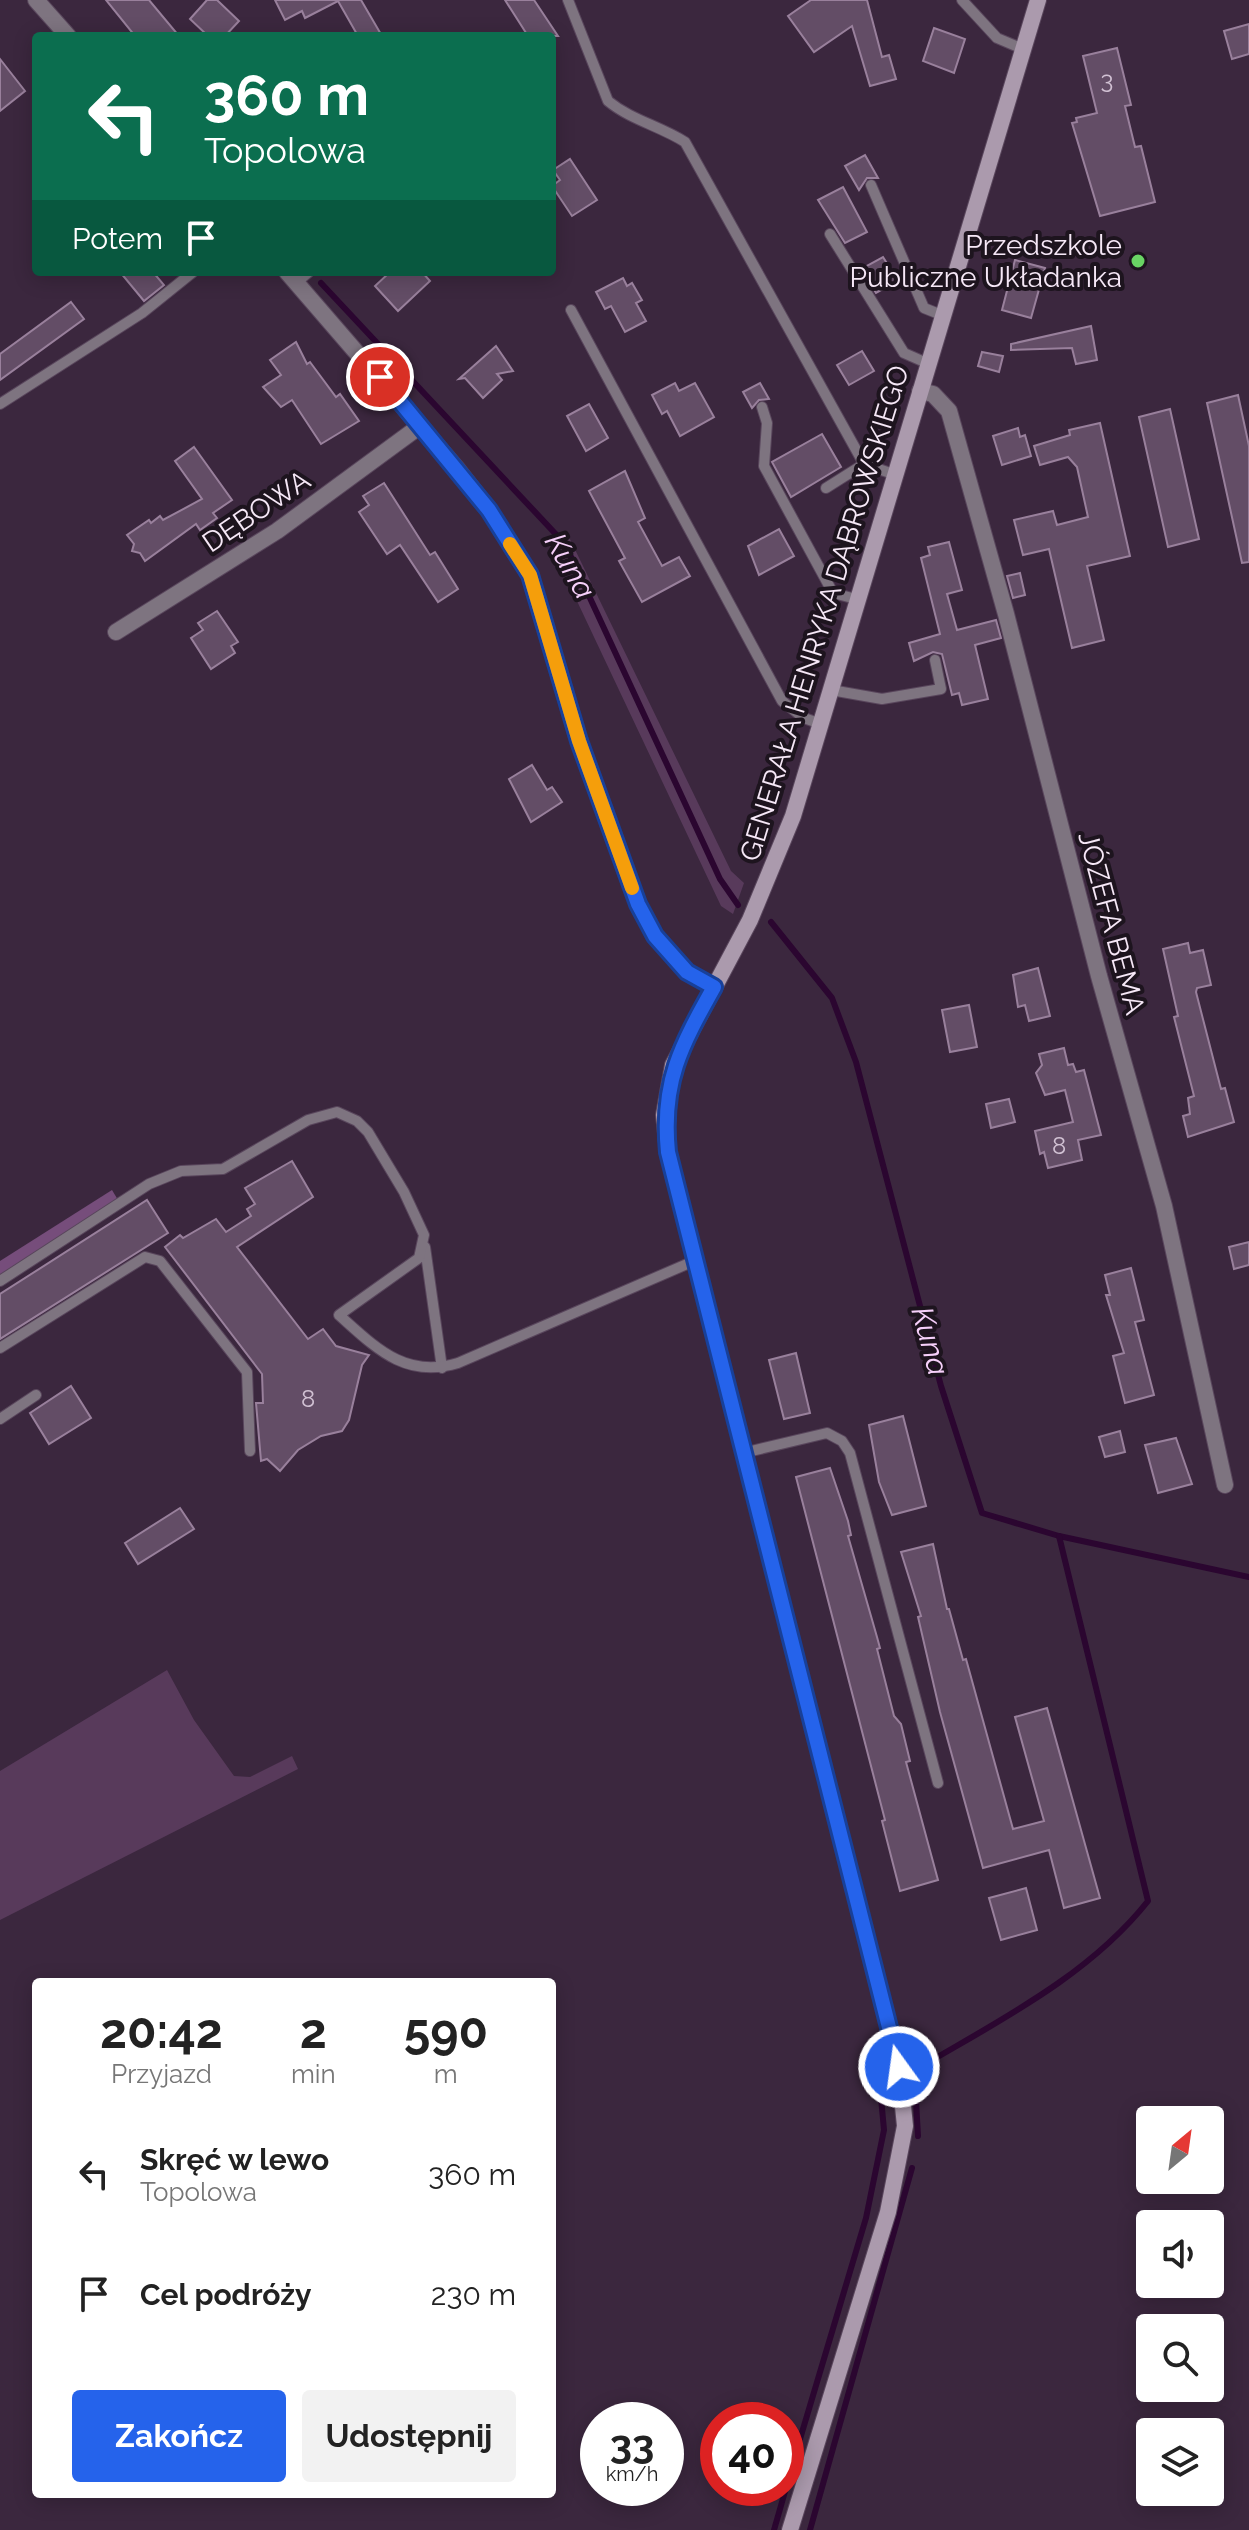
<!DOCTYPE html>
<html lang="pl">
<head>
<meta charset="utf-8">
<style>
  body { margin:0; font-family:Raleway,sans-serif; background:#f2f2f2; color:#222; height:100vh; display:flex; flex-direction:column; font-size:30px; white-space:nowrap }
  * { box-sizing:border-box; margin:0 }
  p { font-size:26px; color:#767676 }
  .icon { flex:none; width:44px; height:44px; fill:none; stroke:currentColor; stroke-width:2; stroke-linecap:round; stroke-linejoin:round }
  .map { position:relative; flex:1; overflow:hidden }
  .side { position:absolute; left:32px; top:1978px; width:524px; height:520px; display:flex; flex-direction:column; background:#fff; border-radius:8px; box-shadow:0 4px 20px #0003 }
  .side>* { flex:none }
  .guide { position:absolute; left:32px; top:32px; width:524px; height:244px; border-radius:8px; box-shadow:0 4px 20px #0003; background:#0b6e4f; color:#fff; overflow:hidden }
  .needle { width:52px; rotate:29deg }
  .tools { position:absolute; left:1136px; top:2106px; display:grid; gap:16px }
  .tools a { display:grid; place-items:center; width:88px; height:88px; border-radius:8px; background:#fff; box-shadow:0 4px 20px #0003; font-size:40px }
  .speed { position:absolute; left:580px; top:2402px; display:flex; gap:16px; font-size:40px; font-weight:700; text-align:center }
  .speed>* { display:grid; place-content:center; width:104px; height:104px; border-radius:50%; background:#fff; box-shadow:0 4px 20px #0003; line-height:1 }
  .speed small { font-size:20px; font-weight:400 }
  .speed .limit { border:12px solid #d22; background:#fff; color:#111 }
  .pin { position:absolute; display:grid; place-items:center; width:68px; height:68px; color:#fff; margin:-34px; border:4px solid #fff; border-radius:50%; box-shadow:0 2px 8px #0007 }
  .me { position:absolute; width:88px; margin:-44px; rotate:346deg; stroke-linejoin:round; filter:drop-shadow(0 0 6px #0008) }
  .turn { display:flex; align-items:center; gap:28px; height:168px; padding:0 40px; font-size:36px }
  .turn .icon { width:104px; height:104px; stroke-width:2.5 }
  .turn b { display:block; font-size:56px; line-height:68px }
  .then { display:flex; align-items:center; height:76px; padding:0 40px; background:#0003; gap:16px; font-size:30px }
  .eta { display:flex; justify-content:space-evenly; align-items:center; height:136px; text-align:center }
  .eta b { font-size:48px; font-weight:700; line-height:56px }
  .cta { display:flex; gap:16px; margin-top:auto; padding:16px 40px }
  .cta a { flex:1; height:92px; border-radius:8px; background:#2563eb; color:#fff; font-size:32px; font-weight:700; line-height:92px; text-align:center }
  .cta a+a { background:#f2f2f2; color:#222 }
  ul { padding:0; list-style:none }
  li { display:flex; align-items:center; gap:24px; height:120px; padding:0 40px }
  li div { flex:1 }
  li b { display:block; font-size:30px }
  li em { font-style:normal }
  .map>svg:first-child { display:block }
  .green { fill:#583a5b }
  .forest { fill:#764d7b }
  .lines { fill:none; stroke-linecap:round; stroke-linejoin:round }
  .stream { stroke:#2b0630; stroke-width:6 }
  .building { fill:#634d66; stroke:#99809c; stroke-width:2 }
  .lane-casing { stroke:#59465c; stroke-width:12 }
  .street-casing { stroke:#59465c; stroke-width:18 }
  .secondary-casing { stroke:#59465c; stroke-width:18 }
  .lane { stroke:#7e7480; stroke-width:10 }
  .street { stroke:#7e7480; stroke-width:16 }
  .secondary { stroke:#ab9aad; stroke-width:16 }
  .route-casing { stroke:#184099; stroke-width:20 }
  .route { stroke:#2563eb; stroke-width:14 }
  .slow { stroke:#f59e0b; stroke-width:14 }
  .poi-dot { fill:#69d464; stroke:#1d141e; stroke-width:3 }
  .labels { text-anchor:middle; stroke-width:8; stroke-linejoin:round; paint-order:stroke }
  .number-label { font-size:24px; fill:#d1c1d3 }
  .poi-label { font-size:28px; fill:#f6e8f7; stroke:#1d141e; text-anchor:end }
  .street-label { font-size:28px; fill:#f6e8f7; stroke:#1d141e }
  .water-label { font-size:30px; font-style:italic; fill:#f6d0fa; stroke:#1d141e }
</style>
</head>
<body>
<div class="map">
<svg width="1249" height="2530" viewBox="0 0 1249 2530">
  <rect width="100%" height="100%" fill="#3b273e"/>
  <g class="green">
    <polygon points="566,531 731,871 744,883 733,914 721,906 551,546"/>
    <polygon points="167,1670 194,1720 234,1776 250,1777 292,1756 298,1769 0,1920 0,1771"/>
  </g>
  <polygon class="forest" points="112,1190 118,1200 0,1278 0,1261"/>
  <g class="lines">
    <g class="stream">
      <polyline points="321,283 565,544 720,879 738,905"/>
      <polyline points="771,922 832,998 856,1062 941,1386 982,1513 1059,1536 1249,1577"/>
      <path d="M929 2062C1006 2017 1091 1973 1148 1901L1059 1536"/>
      <polyline points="914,2066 918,2136"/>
      <polyline points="786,2486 866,2218 884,2130 879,2076"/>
      <polyline points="774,2530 786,2488"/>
      <polyline points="810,2530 912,2168"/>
    </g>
  </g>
  <g class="building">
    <polygon points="106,0 149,0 179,36 135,36"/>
    <polygon points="207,0 217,0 239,21 225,36 208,36 190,19"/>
    <polygon points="275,0 361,0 382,36 358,36 338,1 305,18 302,11 285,20"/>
    <polygon points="505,0 534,0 558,36 528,36"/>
    <polygon points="811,0 867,0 882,57 889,55 896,79 870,86 852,26 814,52 788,16"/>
    <polygon points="1249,24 1249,54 1232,59 1224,31"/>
    <polygon points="934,28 965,39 954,73 923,61"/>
    <polygon points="1117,48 1131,105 1125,106 1135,147 1141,146 1155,202 1100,216 1072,123 1077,122 1076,118 1097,113 1083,56"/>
    <polygon points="0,59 25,91 0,111"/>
    <polygon points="865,155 878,178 867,178 859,190 845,166"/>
    <polygon points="570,159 597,200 572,216 552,186 560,180 553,170"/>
    <polygon points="843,187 867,232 845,243 818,200"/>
    <polygon points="883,257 898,281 876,293 861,269"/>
    <polygon points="1015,260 1045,268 1031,318 1002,310"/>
    <polygon points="120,272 153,272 164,285 144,301"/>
    <polygon points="390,272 422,272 430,281 398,311 375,286"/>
    <polygon points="623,278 627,286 632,283 642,300 636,303 646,321 625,332 611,306 605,309 596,292"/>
    <polygon points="71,302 84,319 0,380 0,354"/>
    <polygon points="1091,326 1097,360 1076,364 1072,348 1011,350 1011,344"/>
    <polygon points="296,342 307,364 310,362 336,397 340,394 359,421 321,444 292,400 281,407 263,387 281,375 270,360"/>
    <polygon points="496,346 513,371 497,374 502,380 483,398 465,378 459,379"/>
    <polygon points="862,351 874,371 849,385 837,365"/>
    <polygon points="982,352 1003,356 999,372 978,366"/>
    <polygon points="675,383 679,391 695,383 714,417 680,436 667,411 662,414 652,395"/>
    <polygon points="760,383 769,399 759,400 752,408 743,392"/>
    <polygon points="1238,395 1249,446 1249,562 1242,563 1207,403"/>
    <polygon points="589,404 608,438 586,451 567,416"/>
    <polygon points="1170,409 1199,539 1168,547 1139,417"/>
    <polygon points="1100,423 1130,556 1087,566 1104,640 1072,648 1049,549 1023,555 1014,520 1053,511 1057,525 1088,517 1077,467 1068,457 1040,465 1034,446 1070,435 1069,430"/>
    <polygon points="1018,428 1020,437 1025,435 1031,456 1002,465 993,436"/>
    <polygon points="822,434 841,467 791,497 772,462"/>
    <polygon points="194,447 232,500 213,513 217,518 200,530 196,524 145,561 140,553 132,551 134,544 127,535 149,520 151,523 160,516 163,520 202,499 175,461"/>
    <polygon points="625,471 645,518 638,522 662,566 679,557 690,576 642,602 619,561 625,558 589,491"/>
    <polygon points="384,483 430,555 435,552 458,589 438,602 400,545 387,554 359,512 369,505 363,496"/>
    <polygon points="779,529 794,556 759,575 748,546"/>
    <polygon points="949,542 962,590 947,594 957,630 996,620 1001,638 975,645 988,699 962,705 959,693 952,695 942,654 933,652 914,661 909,643 940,634 921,558 930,555 928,547"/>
    <polygon points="1020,573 1025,595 1013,598 1007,576"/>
    <polygon points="217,611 238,642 231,646 235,653 211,669 191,638 203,630 198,623"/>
    <polygon points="532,765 547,790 552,787 562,802 531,822 509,779"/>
    <polygon points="1188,943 1190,953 1203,950 1211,985 1197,988 1196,992 1221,1089 1225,1088 1234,1122 1188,1137 1183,1116 1190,1114 1188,1098 1194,1096 1174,1017 1178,1016 1163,949"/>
    <polygon points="1038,968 1050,1016 1029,1021 1025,1005 1018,1007 1013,975"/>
    <polygon points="969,1005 977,1047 950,1052 942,1010"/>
    <polygon points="1064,1048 1068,1065 1073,1064 1076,1072 1084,1070 1101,1135 1078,1140 1082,1160 1048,1168 1044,1152 1040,1154 1035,1131 1073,1122 1065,1090 1045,1095 1036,1073 1042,1065 1039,1054"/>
    <polygon points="1009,1099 1015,1122 991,1128 986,1104"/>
    <polygon points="292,1161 313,1197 237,1247 308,1339 323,1329 336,1346 369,1355 362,1365 349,1420 342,1431 321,1436 298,1450 280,1471 267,1459 261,1461 256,1403 263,1403 262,1374 165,1247 180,1235 183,1238 216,1219 226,1232 251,1216 247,1209 255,1204 245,1188"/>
    <polygon points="147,1200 168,1233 0,1339 0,1294"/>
    <polygon points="1249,1242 1249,1265 1234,1269 1229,1247"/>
    <polygon points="1131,1268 1144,1320 1135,1322 1154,1395 1125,1403 1113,1356 1124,1353 1106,1295 1110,1295 1105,1275"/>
    <polygon points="796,1353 810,1413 784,1419 769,1360"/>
    <polygon points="71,1386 91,1418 49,1444 30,1413"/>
    <polygon points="903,1416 926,1506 892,1515 879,1482 869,1425"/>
    <polygon points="1120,1431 1125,1452 1105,1457 1099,1437"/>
    <polygon points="1176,1438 1192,1484 1158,1493 1145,1445"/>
    <polygon points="830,1468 848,1521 851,1535 848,1536 877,1637 880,1648 877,1649 894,1716 901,1724 910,1761 906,1762 938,1880 900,1891 882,1821 885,1820 796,1477"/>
    <polygon points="180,1508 194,1529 138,1564 125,1543"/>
    <polygon points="933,1544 947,1609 949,1609 963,1660 966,1659 1013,1829 1044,1821 1015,1717 1047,1708 1100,1898 1064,1908 1049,1850 983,1868 940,1712 918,1617 921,1616 901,1552"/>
    <polygon points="1026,1888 1037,1930 1001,1940 989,1898"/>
  </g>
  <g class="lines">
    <defs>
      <g id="lane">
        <path d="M568 0 608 101C631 120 660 126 685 142L864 464"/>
        <polyline points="962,0 997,38 1023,49"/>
        <polyline points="871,185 924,308 944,316"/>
        <polyline points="830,234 904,353 929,364"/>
        <polyline points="296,283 309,272"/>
        <polyline points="571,310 782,701 804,718 821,724"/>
        <polyline points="0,404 142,313 193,272"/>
        <polyline points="762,407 767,423 764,466 833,593 860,600"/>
        <polyline points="826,488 864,464 896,475"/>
        <polyline points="831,690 882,699 941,689 935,660"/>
        <polyline points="425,1247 442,1368"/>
        <path d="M0 1281 149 1184 181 1171 223 1169 308 1120 337 1112 357 1121 368 1132 404 1192 424 1235 419 1258 339 1315C376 1348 405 1379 458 1363L694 1261"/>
        <polyline points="0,1348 145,1257 160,1261 247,1372 250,1451"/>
        <polyline points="0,1419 36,1395"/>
        <polyline points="743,1453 827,1433 842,1441 850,1453 938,1783"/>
      </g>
      <g id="street">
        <polyline points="36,0 68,36"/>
        <polyline points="287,272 458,470 489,510 530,575 579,741 638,904 655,936 687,972 714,987"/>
        <polyline points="920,391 933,394 949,411 1006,614 1099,976 1164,1206 1225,1485"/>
        <polyline points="116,632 277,531 420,426"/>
      </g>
      <polyline id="secondary" points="790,2530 888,2212 905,2126 899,2067 668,1152 664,1115 673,1065 750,920 793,816 1038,0"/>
    </defs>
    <use href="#lane" class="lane-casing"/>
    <use href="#street" class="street-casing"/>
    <use href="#secondary" class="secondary-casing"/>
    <use href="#lane" class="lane"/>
    <use href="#street" class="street"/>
    <use href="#secondary" class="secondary"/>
  </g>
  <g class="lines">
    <defs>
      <path id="route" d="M380 377 489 510 530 575 579 741 638 904 655 936 687 972 714 987C681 1046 661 1082 668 1152L899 2067"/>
    </defs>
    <use href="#route" class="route-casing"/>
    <use href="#route" class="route"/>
    <polyline class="slow" points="510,544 530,575 579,741 632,888"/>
  </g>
  <circle class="poi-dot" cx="1138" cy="261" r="8"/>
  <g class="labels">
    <g class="number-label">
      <text x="1107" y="88">3</text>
      <text x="1059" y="1154">8</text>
      <text x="308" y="1407">8</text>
    </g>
    <g class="poi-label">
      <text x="1122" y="255">Przedszkole<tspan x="1122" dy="32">Publiczne Układanka</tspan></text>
    </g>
    <g class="street-label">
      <text transform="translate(256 511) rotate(-34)" y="10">DĘBOWA</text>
      <text transform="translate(824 613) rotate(-73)" y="10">GENERAŁA HENRYKA DĄBROWSKIEGO</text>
      <text transform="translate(1112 923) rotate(75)" y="10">JÓZEFA BEMA</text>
    </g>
    <g class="water-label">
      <text transform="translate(570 566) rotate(60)" y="10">Kuna</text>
      <text transform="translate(930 1341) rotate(75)" y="10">Kuna</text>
    </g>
  </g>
</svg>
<div class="tools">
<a><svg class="needle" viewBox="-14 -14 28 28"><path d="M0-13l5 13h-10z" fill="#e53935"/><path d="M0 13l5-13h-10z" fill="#767676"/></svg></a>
<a><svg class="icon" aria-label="sound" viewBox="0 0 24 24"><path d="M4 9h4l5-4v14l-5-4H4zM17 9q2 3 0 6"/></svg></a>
<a><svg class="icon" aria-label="search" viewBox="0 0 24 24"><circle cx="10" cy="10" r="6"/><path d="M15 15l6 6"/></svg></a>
<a><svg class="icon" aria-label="layers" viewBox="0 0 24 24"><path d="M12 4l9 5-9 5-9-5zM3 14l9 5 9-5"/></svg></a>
</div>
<div class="speed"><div>33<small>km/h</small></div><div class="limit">40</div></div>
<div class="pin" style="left:380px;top:377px;background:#d93025"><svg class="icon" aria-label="arrive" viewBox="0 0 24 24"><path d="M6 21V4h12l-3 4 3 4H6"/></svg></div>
<svg class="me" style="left:899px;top:2067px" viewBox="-20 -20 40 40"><circle r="17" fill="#2563eb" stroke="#fff" stroke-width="3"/><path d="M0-11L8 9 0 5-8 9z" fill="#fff"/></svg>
<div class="guide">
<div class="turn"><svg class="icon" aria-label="left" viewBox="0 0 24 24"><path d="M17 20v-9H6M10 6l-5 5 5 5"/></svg><div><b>360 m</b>Topolowa</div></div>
<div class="then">Potem<svg class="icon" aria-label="arrive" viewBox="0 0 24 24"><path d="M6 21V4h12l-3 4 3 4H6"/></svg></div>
</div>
<section class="side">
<div class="eta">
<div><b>20:42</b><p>Przyjazd</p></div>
<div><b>2</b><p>min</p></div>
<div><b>590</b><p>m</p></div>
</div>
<ul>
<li><svg class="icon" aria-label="left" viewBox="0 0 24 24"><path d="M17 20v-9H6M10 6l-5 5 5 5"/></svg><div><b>Skręć w lewo</b><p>Topolowa</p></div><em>360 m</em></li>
<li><svg class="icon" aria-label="arrive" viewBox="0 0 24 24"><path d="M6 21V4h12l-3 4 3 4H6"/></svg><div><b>Cel podróży</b></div><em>230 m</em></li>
</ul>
<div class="cta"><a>Zakończ</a><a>Udostępnij</a></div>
</section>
</div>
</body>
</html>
